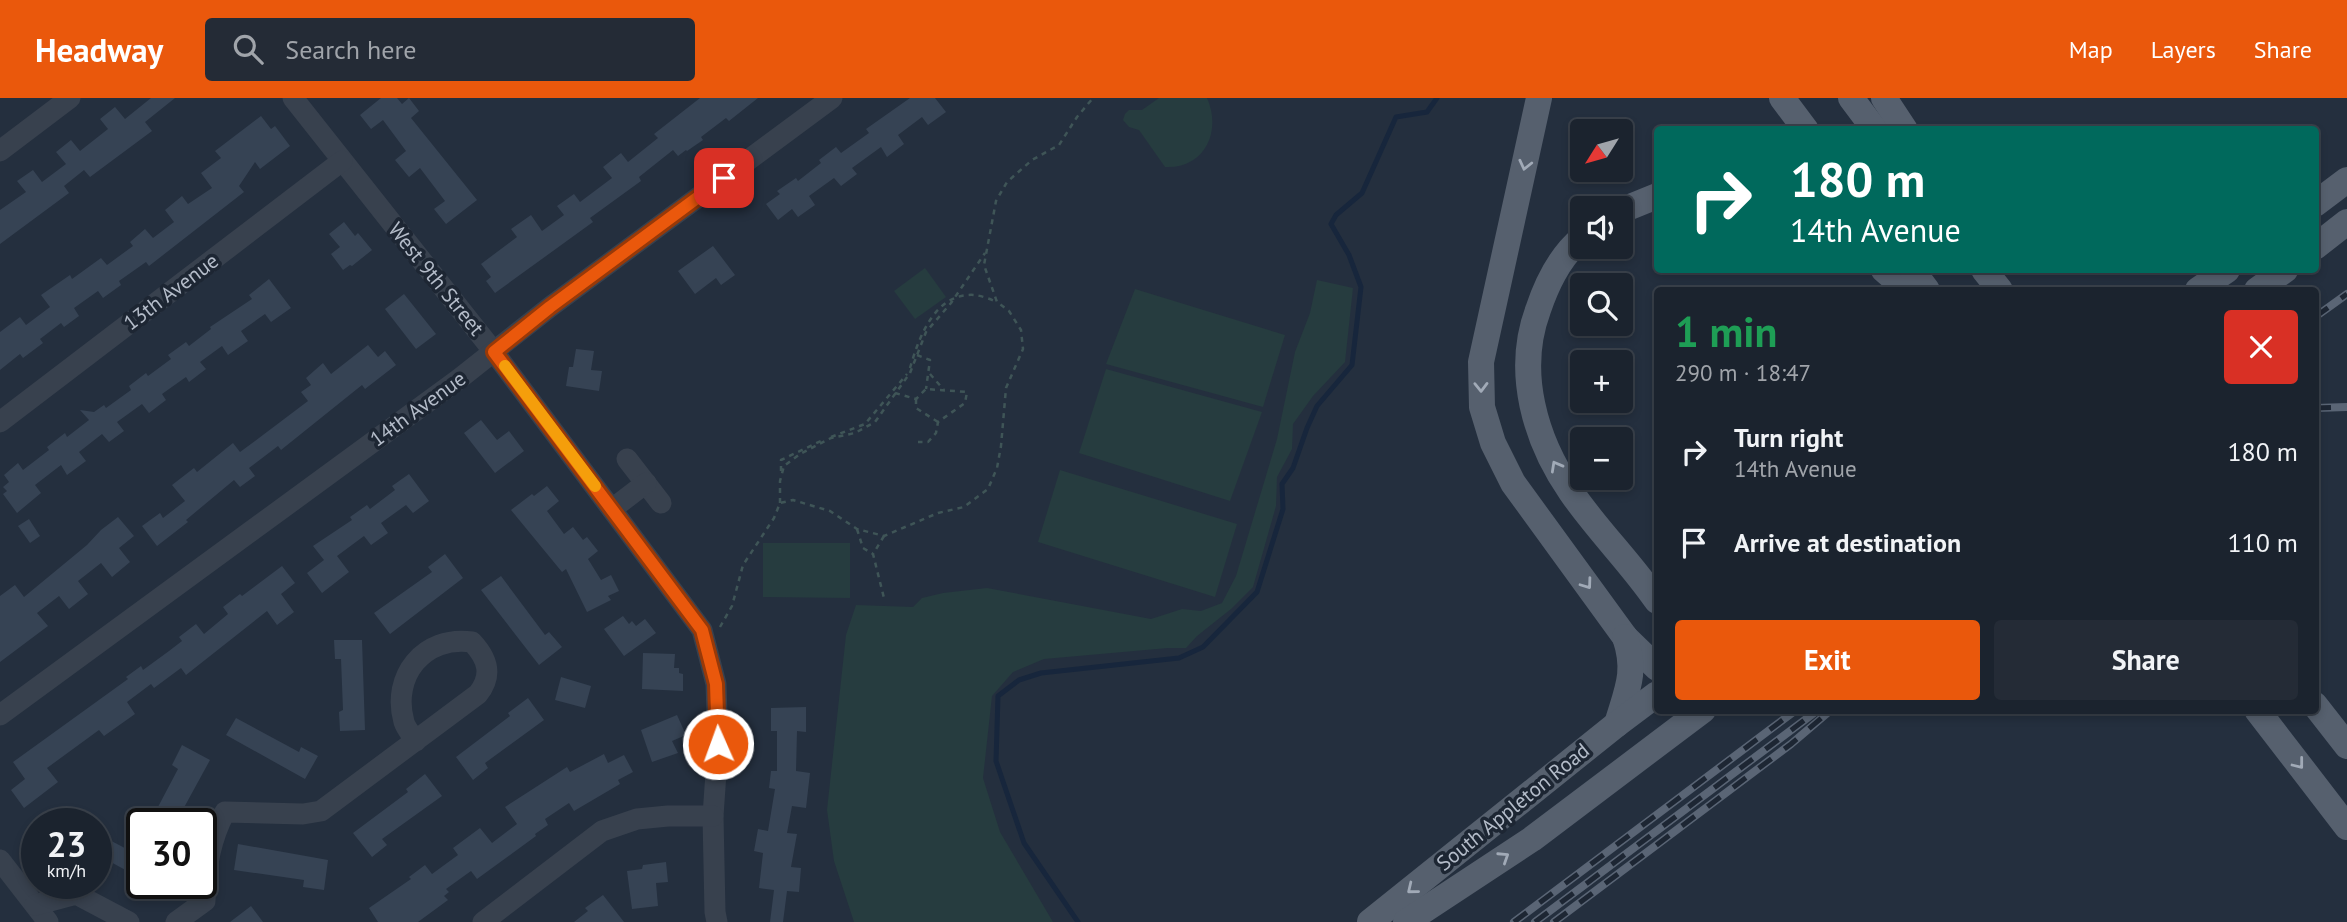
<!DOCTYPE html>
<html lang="en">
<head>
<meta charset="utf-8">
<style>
  body { margin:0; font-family:"PT Sans",sans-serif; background:#242b36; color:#f1f3f6; height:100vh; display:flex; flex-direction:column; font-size:26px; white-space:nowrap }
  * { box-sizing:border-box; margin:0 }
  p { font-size:23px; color:#a0a4aa }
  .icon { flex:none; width:38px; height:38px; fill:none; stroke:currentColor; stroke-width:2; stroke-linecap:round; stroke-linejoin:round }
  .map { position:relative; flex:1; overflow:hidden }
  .details { position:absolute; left:1654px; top:189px; width:665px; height:427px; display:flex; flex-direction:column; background:#1b232e; border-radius:7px; box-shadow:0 4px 10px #0003,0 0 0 2px #39404a }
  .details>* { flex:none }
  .top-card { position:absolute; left:1654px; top:28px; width:665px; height:147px; border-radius:7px; box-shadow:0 4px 10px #0003,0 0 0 2px #39404a; background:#00695c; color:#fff; overflow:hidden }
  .needle { width:46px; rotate:233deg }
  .controls { position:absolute; left:1570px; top:21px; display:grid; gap:14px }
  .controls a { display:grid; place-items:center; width:63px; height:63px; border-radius:7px; background:#1b232e; box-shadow:0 4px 10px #0003,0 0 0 2px #39404a; font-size:35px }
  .speed { position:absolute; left:21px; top:710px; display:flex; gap:14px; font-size:35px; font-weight:700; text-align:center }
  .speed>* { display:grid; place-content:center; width:91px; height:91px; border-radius:50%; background:#1b232e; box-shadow:0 4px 10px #0003,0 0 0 2px #39404a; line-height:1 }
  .speed small { font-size:18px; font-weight:400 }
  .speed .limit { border:4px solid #111; border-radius:10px; background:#fff; color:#111 }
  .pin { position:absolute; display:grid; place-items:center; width:60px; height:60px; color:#fff; margin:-30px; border-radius:14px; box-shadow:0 4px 10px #0006 }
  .me { position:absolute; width:77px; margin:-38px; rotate:358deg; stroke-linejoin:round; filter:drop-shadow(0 0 5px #0008) }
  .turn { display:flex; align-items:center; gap:24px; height:147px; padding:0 21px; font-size:32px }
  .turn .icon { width:91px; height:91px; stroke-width:2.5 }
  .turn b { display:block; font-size:49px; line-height:60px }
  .round { display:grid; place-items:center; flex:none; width:74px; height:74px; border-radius:7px; background:#242b36 }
  .headline { display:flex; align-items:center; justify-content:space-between; height:119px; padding:0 21px }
  h1 { font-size:42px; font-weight:700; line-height:52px; color:#1e9e55 }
  .primary-button { display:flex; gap:14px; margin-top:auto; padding:14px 21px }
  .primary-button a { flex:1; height:80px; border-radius:7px; background:#ea580c; color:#fff; font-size:28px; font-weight:700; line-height:80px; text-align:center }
  .primary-button a+a { background:#242b36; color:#f1f3f6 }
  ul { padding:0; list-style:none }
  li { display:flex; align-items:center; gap:21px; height:91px; padding:0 21px }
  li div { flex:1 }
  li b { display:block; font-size:26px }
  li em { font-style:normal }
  header { display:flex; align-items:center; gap:42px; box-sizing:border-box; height:98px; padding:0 35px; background:#ea580c; color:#fff }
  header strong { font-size:33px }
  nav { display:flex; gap:38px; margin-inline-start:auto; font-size:24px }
  .search { width:490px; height:63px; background:#242b36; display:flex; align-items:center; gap:18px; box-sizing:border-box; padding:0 24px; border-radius:7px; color:#a0a4aa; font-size:26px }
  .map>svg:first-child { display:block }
  .green { fill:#263c3f }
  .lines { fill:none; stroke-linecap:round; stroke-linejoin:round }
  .stream { stroke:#17263c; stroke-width:5 }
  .building { fill:#364354 }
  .path { stroke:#3f5557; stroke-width:2.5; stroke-dasharray:5 5; stroke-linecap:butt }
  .minor { stroke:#38414e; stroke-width:21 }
  .major { stroke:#56606e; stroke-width:26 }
  .rail-casing { stroke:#5a6575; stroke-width:8 }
  .rail { stroke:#1d2633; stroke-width:5; stroke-dasharray:16; stroke-linecap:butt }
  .oneway { stroke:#a1aab7 }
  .route-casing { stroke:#983908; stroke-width:18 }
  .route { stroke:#ea580c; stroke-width:12 }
  .slow { stroke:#f59e0b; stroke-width:12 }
  .labels { text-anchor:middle; stroke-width:7; stroke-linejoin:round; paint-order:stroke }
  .street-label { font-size:21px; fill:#b4bcc9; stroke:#1d2633 }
</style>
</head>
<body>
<header>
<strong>Headway</strong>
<div class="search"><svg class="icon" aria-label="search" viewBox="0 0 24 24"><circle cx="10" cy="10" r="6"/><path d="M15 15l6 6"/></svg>Search here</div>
<nav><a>Map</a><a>Layers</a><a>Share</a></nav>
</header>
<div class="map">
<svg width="2347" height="824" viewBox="0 0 2347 824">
  <rect width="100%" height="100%" fill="#242f3e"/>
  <g class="green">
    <path d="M1159 0H1207C1222 33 1205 71 1165 69L1139 32 1129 29 1123 22 1125 16 1129 12H1142Z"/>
    <polygon points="925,170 946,199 915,221 894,193"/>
    <polygon points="1317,182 1353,190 1345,264 1313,298 1293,326 1292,351 1277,379 1276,408 1253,489 1231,511 1197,538 1186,550 1168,550 1044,561 1013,574 992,598 983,680 1000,734 1053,824 854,824 834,763 827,712 846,537 856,507 913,509 922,500 943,495 987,490 1151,521 1182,511 1201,513 1222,505 1236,478 1277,341 1295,254 1310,215"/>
    <polygon points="1135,191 1285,237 1263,309 1106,266"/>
    <polygon points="1106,271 1262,314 1230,403 1079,355"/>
    <polygon points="1060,372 1237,426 1215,499 1038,444"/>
    <polygon points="763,445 850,445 850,500 763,499"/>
  </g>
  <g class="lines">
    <polyline class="stream" points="1078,824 1024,745 996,663 998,598 1019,582 1041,575 1179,560 1203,549 1257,494 1283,411 1282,386 1293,370 1307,330 1317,308 1352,267 1361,189 1349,157 1331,126 1336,117 1362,95 1396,19 1427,14 1437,0"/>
  </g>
  <g class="building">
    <polygon points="151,0 175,0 145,24 152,33 90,79 84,72 64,88 69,95 0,146 0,112 26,94 17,83 33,72 42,84 66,66 56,54 71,42 80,53 108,31 100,21 115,9 125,21"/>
    <polygon points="381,0 397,0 402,6 409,0 419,13 411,20 477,102 446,126 434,111 445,103 420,70 409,79 395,62 406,53 383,22 371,31 360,17"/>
    <polygon points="700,0 758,0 729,23 726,20 701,39 703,42 687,53 686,52 678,58 673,52 639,79 641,83 590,120 593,124 495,195 486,183 491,179 481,166 517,139 511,131 531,117 542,133 564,117 557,108 574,96 580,104 612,80 603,69 621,55 628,64 658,40 654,36"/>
    <polygon points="910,0 935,0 946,14 928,27 922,19 898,37 904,46 887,59 881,49 852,70 857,76 841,88 834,80 809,98 815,107 798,119 792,111 778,122 766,106 780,96 777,93 796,80 798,83 821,65 819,62 836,49 841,55 869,35 866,31"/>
    <polygon points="261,18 271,31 275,28 290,48 260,71 255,64 239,88 244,94 149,168 146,164 119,183 121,187 103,200 98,193 74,210 79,218 64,229 61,225 40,241 43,245 23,260 20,256 0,272 0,234 20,219 26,227 50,209 41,197 70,177 72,181 101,160 107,167 133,148 130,144 145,131 153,140 174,124 165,112 182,98 188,106 212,90 201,75 221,60 215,53"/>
    <polygon points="344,124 355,138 358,135 372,152 352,168 350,167 343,172 331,156 340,149 329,136"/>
    <polygon points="713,148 735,177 721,187 716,180 695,196 678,173"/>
    <polygon points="269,181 291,210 271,224 265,216 241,233 248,243 228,257 222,248 200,264 206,271 189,284 186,279 162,296 166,302 149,315 142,306 117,324 124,333 109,344 102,336 79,354 86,363 67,377 61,367 35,387 41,395 17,415 3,396 7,393 3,389 9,384 4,377 18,365 23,372 49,352 47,349 65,335 67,339 89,322 80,312 94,314 104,307 106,310 131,292 129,288 146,275 148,278 171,261 168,257 186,244 189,248 211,231 210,229 252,201 249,197"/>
    <polygon points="404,196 436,236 416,251 385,211"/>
    <polygon points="368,247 378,259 385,253 396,267 365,291 362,287 281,352 278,348 249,370 255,378 240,389 234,382 186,422 188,424 157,448 142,428 160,415 163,420 185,403 172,387 194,370 197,374 233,345 240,354 255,343 308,303 301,294 311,287 306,280 323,265 331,276"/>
    <polygon points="576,251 594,253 591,272 602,273 599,293 566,288 569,269 573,269"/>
    <polygon points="481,322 497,342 509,333 524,353 495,375 464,335"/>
    <polygon points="409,376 429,403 413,415 406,407 381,425 388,435 371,447 364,438 337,458 349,474 322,495 307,475 324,462 313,448 352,422 350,419 367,407 370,411 395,392 392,388"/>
    <polygon points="547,388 559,403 547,413 564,436 573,429 583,442 587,439 598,453 588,461 601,482 611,477 619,493 608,498 611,502 587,514 566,471 562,474 511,412 532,396 534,398"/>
    <polygon points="118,419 134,438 119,450 130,464 112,479 101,465 78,483 88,496 69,511 59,498 37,515 48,528 0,564 0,498 15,487 24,499 87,447 101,432"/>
    <polygon points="29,421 40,438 30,445 18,428"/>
    <polygon points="445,456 463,480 390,536 374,515 432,474 428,469"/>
    <polygon points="282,468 295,485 281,496 294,514 277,527 267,513 186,577 181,570 154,590 151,586 127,604 135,616 104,638 99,632 47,670 58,684 24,710 11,692 25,681 13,664 128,581 126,579 141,568 143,572 169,553 182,543 179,539 196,526 204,536 228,516 223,509 240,496 242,498"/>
    <polygon points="501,478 545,537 549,534 562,549 539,567 481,492"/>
    <polygon points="623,518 629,526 632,523 636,528 645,521 656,535 624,558 604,531"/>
    <polygon points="334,542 362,542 365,632 340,633 339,614 343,612 341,561 335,561"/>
    <polygon points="643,555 675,556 674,570 679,570 679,575 683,576 683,593 642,591"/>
    <polygon points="561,579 591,588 585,610 555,602"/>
    <polygon points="528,600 544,622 485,665 488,670 473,682 456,659 510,618 508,615"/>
    <polygon points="806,609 806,634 797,633 796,673 810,675 806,710 792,708 787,735 797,736 791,769 801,770 799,794 787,793 783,824 770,824 774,792 759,790 763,755 754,753 758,731 768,733 775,691 769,690 771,673 777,673 777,633 771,633 771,610"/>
    <polygon points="677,617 686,637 672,643 678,655 652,664 641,632"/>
    <polygon points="236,620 299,654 301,649 318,658 305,681 226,637"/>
    <polygon points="182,647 210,662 175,726 149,726 178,671 172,667"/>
    <polygon points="604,656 608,665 624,657 633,674 618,682 620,686 574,713 569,705 545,721 548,727 535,736 536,738 477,781 471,773 446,791 449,794 444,798 448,802 418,824 378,824 369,810 411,781 409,779 425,767 432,776 458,757 453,750 480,730 492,745 517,726 505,709 567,669 570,674"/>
    <polygon points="425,676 442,698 382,741 387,747 372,759 353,735 408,694 406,691"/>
    <polygon points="96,735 142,759 142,781 96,756"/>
    <polygon points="238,746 328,762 324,792 303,789 304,782 234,772"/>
    <polygon points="666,764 668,784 656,785 658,808 632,811 627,773 642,771 643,767"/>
    <polygon points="603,797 624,824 574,824 588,813 585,810"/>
    <polygon points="251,808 263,824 230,824"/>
  </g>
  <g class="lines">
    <g class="path">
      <polyline points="917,257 930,262 926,291"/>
      <path d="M910 270C919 239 935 194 975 197 982 198 990 201 997 204"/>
      <polyline points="930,276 944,292"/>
      <polyline points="895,295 916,301 926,291 967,294 965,305 938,324 936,335 928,344 918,344"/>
      <polyline points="916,301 916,310 938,324"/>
      <polyline points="831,339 865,326 907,276"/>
      <polyline points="781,373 781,362 825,341"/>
      <polyline points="780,405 780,383 784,368 800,356 831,340 855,335 875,324 910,275 926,234 951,205 985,155"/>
      <polyline points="857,431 863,450 873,456"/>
      <polyline points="884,438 873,456 884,500"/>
      <polyline points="720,529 732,508 743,467 774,420 780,405 793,402 830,413 857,431 884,438 938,415 964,409 988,391 997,370 1001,348 1006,290 1023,251 1021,232 1009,213 997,204 984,167 996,103 1007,84 1032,62 1059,47 1077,19 1093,0"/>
    </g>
    <g class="minor">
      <polyline points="293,0 494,254 702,532 716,586 718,646 713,718 715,814 717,824"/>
      <polyline points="0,53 70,0"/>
      <polyline points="0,324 342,63"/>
      <polyline points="627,361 661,405"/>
      <polyline points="612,411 646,385"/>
      <polyline points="0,617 459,281 550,209 832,0"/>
      <polyline points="0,762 48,824"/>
      <polyline points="35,807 76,796 129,824"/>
      <path d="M176 824 205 803C205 773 211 740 225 714L303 716 321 713 478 596C493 577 488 561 472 544 424 537 391 578 404 624 406 631 412 637 416 643"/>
      <polyline points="483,824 602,733 637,721 668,718 713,718"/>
    </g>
    <g class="major">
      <polyline points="1539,0 1481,264 1482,309 1493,345 1513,385 1625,539 1657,570"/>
      <polyline points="1782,0 1806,32"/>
      <polyline points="1851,0 1875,32"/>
      <polyline points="1884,0 1905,32"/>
      <polyline points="2315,106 2347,82"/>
      <polyline points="1620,113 1657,98"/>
      <path d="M1582 140C1560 158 1547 185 1538 212 1515 274 1535 342 1571 394 1597 432 1631 465 1657 503"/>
      <polyline points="2315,149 2347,124"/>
      <polyline points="1884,172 1907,192"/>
      <polyline points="1912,172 1927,192"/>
      <polyline points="1984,172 2000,192"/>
      <polyline points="2198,192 2227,172"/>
      <polyline points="2257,192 2285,172"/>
      <polyline points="2315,607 2347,648"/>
      <polyline points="2257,612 2347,729"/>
      <path d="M1617 626C1627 592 1637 574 1625 539"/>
      <polyline points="1370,824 1617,626 1657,596"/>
      <polyline points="1406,824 1532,741 1703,612"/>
    </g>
    <defs>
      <g id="rail">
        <polyline points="2315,219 2347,196"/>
        <polyline points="2315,310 2347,309"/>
        <polyline points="1514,824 1796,612"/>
        <polyline points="1535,824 1818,612"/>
        <polyline points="1554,824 1791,646 1831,612"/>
      </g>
    </defs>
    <use href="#rail" class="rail-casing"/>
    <use href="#rail" class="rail"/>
  </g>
  <defs><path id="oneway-chevron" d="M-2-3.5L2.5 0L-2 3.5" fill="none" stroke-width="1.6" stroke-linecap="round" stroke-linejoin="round" transform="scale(1.75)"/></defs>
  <g class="oneway">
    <use href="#oneway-chevron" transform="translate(1525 67) rotate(103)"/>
    <use href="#oneway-chevron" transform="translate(1481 289) rotate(89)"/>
    <use href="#oneway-chevron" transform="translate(1556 368) rotate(-119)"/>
    <use href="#oneway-chevron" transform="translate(1587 486) rotate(54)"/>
    <use href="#oneway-chevron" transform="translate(2299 666) rotate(52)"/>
    <use href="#oneway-chevron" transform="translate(1504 759) rotate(-33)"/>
    <use href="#oneway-chevron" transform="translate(1412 791) rotate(141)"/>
  </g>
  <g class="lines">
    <defs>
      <polyline id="route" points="718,646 716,586 702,532 494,254 550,209 724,80"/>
    </defs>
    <use href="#route" class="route-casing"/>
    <use href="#route" class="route"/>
    <polyline class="slow" points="505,268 595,388"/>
  </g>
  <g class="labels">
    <g class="street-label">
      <text transform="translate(436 181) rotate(51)" y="7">West 9th Street</text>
      <text transform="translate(171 194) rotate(-37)" y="7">13th Avenue</text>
      <text transform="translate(418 311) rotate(-36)" y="7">14th Avenue</text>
      <text transform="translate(1513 709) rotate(-39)" y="7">South Appleton Road</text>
    </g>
  </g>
</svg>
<div class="controls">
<a><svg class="needle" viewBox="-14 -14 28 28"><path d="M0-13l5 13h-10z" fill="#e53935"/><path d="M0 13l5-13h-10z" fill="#a0a4aa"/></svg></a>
<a><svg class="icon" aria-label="sound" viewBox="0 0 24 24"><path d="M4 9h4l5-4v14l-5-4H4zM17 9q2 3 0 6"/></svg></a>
<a><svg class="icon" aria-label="search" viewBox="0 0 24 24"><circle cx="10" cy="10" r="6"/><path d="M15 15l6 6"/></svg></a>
<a>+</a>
<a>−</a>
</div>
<div class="speed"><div>23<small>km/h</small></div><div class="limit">30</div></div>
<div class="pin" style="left:724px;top:80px;background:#d93025"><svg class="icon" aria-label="arrive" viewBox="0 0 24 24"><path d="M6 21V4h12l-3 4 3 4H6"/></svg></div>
<svg class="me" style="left:718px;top:646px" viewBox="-20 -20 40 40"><circle r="17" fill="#ea580c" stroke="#fff" stroke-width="3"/><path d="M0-11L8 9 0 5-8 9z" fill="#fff"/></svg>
<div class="top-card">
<div class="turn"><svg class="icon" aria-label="right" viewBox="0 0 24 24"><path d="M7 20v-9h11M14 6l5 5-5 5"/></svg><div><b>180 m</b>14th Avenue</div></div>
</div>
<section class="details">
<div class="headline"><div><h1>1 min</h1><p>290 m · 18:47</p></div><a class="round" style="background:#d93025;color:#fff"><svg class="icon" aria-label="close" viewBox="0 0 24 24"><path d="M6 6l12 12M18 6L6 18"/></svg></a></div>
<ul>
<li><svg class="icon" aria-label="right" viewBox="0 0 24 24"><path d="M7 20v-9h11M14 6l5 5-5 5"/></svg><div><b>Turn right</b><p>14th Avenue</p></div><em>180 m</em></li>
<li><svg class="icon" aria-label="arrive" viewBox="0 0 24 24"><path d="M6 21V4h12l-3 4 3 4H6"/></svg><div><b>Arrive at destination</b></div><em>110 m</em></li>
</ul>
<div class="primary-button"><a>Exit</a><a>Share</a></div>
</section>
</div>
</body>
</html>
